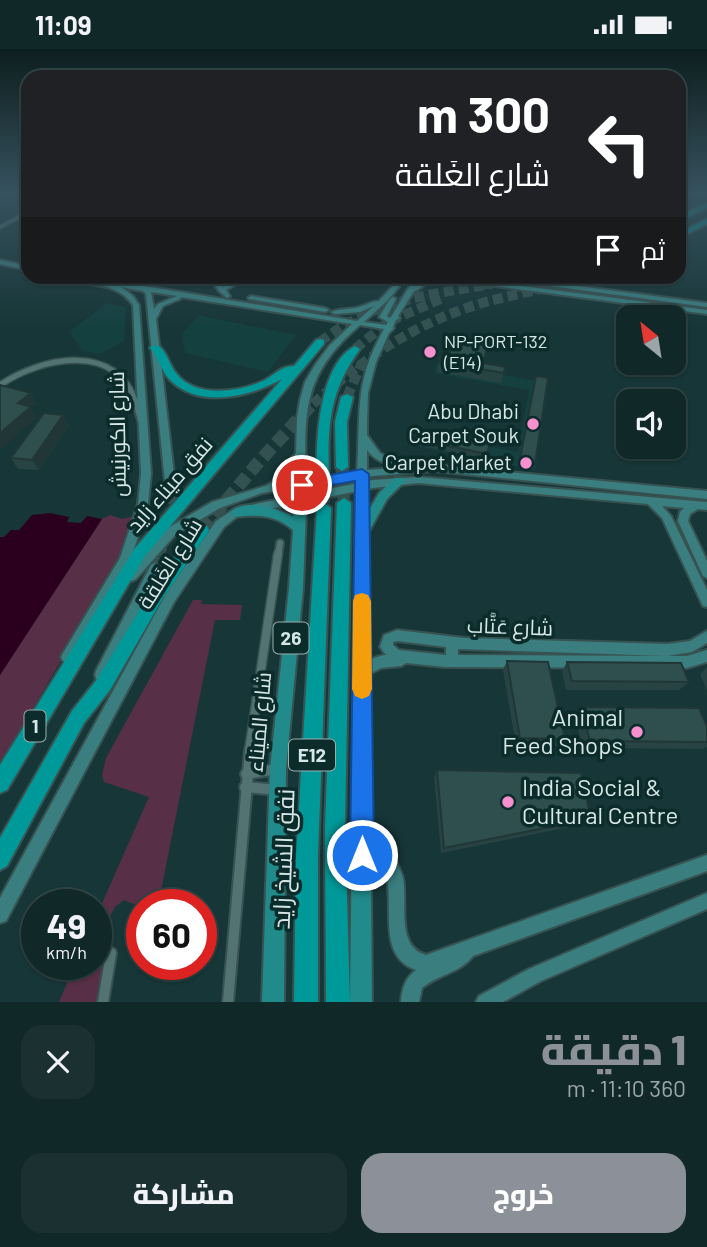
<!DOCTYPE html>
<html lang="ar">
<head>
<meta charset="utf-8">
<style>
  body { margin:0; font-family:Barlow,Cairo,sans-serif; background:#1a3031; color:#f1f3f6; direction:rtl; height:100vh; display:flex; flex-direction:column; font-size:26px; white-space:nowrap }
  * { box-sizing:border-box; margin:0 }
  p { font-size:23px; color:#9ca6a8 }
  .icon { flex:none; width:38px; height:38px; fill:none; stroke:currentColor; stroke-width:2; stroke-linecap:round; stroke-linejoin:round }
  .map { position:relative; height:953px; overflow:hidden; direction:ltr }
  .side { display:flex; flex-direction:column; background:#112829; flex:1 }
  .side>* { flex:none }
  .hud { position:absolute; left:21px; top:21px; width:665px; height:214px; border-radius:21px; box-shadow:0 2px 5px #0004,0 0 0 2px #304446; direction:rtl; background:#202124; color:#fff; overflow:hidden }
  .needle { width:46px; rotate:330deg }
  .fabs { position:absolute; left:616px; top:256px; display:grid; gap:14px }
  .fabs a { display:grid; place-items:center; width:70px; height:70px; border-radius:14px; background:#112829; box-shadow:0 2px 5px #0004,0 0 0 2px #304446; font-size:35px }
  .speed { position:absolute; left:21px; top:840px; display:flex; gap:14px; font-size:35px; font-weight:700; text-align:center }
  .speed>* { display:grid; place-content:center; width:91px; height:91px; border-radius:50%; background:#112829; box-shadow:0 2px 5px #0004,0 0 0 2px #304446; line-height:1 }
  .speed small { font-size:18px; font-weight:400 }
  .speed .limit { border:10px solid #d22; background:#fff; color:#111 }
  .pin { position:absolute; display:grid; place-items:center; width:60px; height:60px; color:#fff; margin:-30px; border:4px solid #fff; border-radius:50%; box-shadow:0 2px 7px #0007 }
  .me { position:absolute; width:77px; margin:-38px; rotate:0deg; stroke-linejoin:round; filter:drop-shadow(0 0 5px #0008) }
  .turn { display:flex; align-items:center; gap:24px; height:147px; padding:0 21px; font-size:32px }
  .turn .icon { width:91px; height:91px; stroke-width:2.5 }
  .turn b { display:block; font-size:49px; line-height:60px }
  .then { display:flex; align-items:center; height:66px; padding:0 21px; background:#0003; gap:14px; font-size:26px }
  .round { display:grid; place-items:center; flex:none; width:74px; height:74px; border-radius:21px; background:#1a3031 }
  .head { display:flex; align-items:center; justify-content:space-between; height:119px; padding:0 21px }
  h1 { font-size:42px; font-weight:800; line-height:52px; color:#8c9099 }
  .button { display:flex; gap:14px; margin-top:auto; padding:14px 21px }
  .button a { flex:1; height:80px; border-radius:21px; background:#8c9099; color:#fff; font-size:28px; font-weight:800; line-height:80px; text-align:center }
  .button a+a { background:#1a3031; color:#f1f3f6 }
  .status { display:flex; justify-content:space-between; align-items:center; height:49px; padding:0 35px; background:#112829; direction:ltr }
  .status svg { height:19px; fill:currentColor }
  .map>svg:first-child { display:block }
  .built { fill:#154040 }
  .green { fill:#572f47 }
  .water { fill:#2b001e }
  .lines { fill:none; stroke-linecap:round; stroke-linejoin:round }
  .secondary-tunnel-far1 { stroke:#345151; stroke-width:10; stroke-dasharray:10 5; stroke-linecap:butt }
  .secondary-tunnel { stroke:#345151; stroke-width:12; stroke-dasharray:12 6; stroke-linecap:butt }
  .highway-tunnel-far2 { stroke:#345151; stroke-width:8; stroke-dasharray:8 3.5; stroke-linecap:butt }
  .highway-tunnel-far1 { stroke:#345151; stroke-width:10; stroke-dasharray:10 5; stroke-linecap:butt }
  .highway-tunnel { stroke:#345151; stroke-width:13; stroke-dasharray:13 6; stroke-linecap:butt }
  .street-far4-casing { stroke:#385252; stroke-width:5 }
  .street-far3-casing { stroke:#385252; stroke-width:8 }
  .street-far2-casing { stroke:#385252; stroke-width:10 }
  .street-far1-casing { stroke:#385252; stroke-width:11 }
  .street-casing { stroke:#385252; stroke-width:14 }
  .secondary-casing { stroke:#385252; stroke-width:4 }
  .primary-casing { stroke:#385252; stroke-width:4 }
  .highway-casing { stroke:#385252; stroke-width:4 }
  .street-far4 { stroke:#537373; stroke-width:3.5 }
  .street-far3 { stroke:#537373; stroke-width:5 }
  .street-far2 { stroke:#537373; stroke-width:6 }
  .street-far1 { stroke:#537373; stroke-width:8 }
  .street { stroke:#537373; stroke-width:10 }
  .secondary { fill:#3a7e7f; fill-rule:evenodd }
  .primary { fill:#218a8a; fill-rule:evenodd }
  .highway { fill:#00999a; fill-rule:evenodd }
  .wall { fill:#284343 }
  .shaded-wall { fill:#213737 }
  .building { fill:#2f4e4e; stroke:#213737; stroke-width:2 }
  .route { fill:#1a73e8; stroke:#114b97; stroke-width:2 }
  .slow { fill:#f59e0b }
  .poi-dot { fill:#f690cf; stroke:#0c2c2c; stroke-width:2.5 }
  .labels { text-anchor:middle; stroke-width:7; stroke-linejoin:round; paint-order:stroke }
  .far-poi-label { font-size:18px; fill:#d6e7e7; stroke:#0c2c2c; text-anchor:start }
  .shield { fill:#0c2c2c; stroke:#99afaf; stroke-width:2 }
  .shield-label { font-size:19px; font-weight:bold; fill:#d6e7e7 }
  .poi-label { font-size:21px; fill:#d6e7e7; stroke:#0c2c2c; text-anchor:end }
  .street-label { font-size:21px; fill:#d6e7e7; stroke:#0c2c2c }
  .near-poi-label { font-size:24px; fill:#d6e7e7; stroke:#0c2c2c; text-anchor:end }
  .near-street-label { font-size:24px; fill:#d6e7e7; stroke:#0c2c2c }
</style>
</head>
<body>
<div class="status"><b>11:09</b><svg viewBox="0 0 49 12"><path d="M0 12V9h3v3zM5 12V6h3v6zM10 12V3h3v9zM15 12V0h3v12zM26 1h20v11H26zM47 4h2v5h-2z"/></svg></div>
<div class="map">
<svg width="707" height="953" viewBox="0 0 707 953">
  <rect width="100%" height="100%" fill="#173637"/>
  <g class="built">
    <polygon points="107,254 126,258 124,292 101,305 83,302 69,283"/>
    <polygon points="199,266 202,267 296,286 268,323 185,304 182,285"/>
    <polygon points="437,314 548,334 535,421 407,395 413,383 518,403 529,341 434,324"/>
  </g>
  <g class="green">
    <polygon points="110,466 122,470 138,466 114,521 0,716 0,626 102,470"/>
    <path d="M193 551H202L201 555 242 556 240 571H215L160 847C146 855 139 859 124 851L115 858 107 873 106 902 97 953H59L75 915H96V868L149 748 104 733 102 726 106 709Z"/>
  </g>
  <polygon class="water" points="50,464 69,468 67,473 81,474 87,467 102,470 0,626 0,488 4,488 11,481 19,481 32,466"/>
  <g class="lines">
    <g class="secondary-tunnel-far1">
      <polyline points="170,470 171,443"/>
      <polyline points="159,507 166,489"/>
    </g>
    <polyline class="secondary-tunnel" points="155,519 160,505"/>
    <g class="highway-tunnel-far2">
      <polyline points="481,237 526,228"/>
      <polyline points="556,237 587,228"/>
    </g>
    <g class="highway-tunnel-far1">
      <path d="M320 293C374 251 427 246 492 235"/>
      <polyline points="355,300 388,273 445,248"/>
      <polyline points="347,348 362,314"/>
      <path d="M313 355C355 317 399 285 453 264 488 250 526 244 563 235"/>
    </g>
    <g class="highway-tunnel">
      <polyline points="342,418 344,454"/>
      <polyline points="323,422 324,459"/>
      <polyline points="202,481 256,416 314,353"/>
    </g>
    <defs>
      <polyline id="street-far4" points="0,178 28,163"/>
      <path id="street-far3" d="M0 336C41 308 118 292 136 355"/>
      <g id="street-far2">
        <polyline points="136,353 141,371"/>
        <polyline points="278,507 280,494"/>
      </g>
      <polyline id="street-far1" points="249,702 278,505"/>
      <g id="street">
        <polyline points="246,725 277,720"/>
        <polyline points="245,738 277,741"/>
        <polyline points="103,953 111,904"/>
        <polyline points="228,953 250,701"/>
      </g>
      <g id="secondary">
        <polygon points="0,211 28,217 28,221 0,215"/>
        <path d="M61 228 83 229 115 236 118 234 144 237 357 272 374 257 360 263 335 265 331 263C341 259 352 261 362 257 369 255 372 252 379 252L401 228H407L388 251 364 273 386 276 388 273 379 268 390 250 393 248 396 250 387 267 389 269 391 268 415 228H421L417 235 428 228H453L707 261V265L449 231 430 232 417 241 414 242 398 267 400 269 396 271 393 278 394 279 389 284 376 313 368 344 367 374V386L380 404 389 409 409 411 414 414 409 417C392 417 378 415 367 401V421L435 416 707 442V450L435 422 372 427 262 444 220 459 176 485 136 530 132 532 128 530 126 527 128 524 168 479 212 453 266 437 276 431 296 404 297 369 300 351 305 333 315 316 329 297 352 275 181 248 180 250 163 257 156 270 176 443 171 447 166 443 146 245 143 242 121 238 133 247 139 256 151 424 148 455 131 510 71 612 67 614 63 612 61 608 63 604 120 509 138 455 141 424 133 256C115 230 85 239 61 228ZM151 243 177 247 158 255 154 260ZM360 276 384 280C353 335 361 364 357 423L306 431C304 361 303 325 360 276ZM296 418V432L284 434Z"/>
        <polygon points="103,228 114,228 131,232 128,234"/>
        <polygon points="495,228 509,228 707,254 707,258 498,230"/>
        <polygon points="212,230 216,230 223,238 235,232 238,234 226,241 230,247 227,249 219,242 211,231"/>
        <polygon points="251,247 325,259 329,261 325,263 249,250 248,249"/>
        <polygon points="418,428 707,453 707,461 698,460 690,465 688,472 707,512 707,529 703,527 678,472 680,463 684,459 662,457 671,467 707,541 707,558 703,557 662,469 648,455 418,434 373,439 239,466 224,478 174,553 6,872 0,874 0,849 166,545 216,472 236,459 373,431"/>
        <polygon points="155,514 159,516 161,519 106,630 101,632 96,630 95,626 96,622 151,516"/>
        <path d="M397 581 464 589 667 595 690 592 707 582V594L692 603 667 607 458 600V606L687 607 707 601V613L687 619 445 618 406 614 401 617 381 619 362 629 357 627 356 623C361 613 376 607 386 606L380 598 384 586ZM398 592 446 598V606L399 601 393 596V593Z"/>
        <path d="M362 773C370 777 376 785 381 792 391 803 399 815 403 829 408 854 395 897 426 906L707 806V822L473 907C460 924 439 925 422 939L419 953H401C402 940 405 929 416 921 376 907 395 857 386 826 381 808 361 798 354 781L357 776Z"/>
        <polygon points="707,844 707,860 541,932 503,953 476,953 479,947 529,920"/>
      </g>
      <g id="primary">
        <polygon points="362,421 368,425 368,463 379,444 395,429 403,429 405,432 387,450 368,484 372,953 350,953 356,425"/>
        <path d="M301 432 307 436 303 539 286 720 284 953H262L270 720 289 539 293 481C277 466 257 465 236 468L230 463C245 449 278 459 293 468L295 436Z"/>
      </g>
      <g id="highway">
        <polygon points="707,154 707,159 679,172 679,167"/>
        <polygon points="707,170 707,175 679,189 679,184"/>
        <path d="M320 290 324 291V295L145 507 7 741 0 744V716L135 499 282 330C250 348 199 360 170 331 161 322 159 308 150 299L151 297H159L162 300C168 307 170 317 176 324 195 350 240 343 265 331 274 326 283 316 294 317L316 291Z"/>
        <path d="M355 297 360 300C331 340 327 373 329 422L323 427 317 422C316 387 320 315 355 297Z"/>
        <polygon points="347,345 353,348 347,373 348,418 342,422 336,418 335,373 341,348"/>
        <polygon points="344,449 351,454 345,778 350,953 326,953 325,778 337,454"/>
        <polygon points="324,454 331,459 318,807 318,953 294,953 296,807 317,459"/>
        <polygon points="202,476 207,477 209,481 207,485 163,549 110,641 84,674 7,817 0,821 0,789 72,662 98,629 153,539 197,477"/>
      </g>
    </defs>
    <use href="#street-far4" class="street-far4-casing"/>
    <use href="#street-far3" class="street-far3-casing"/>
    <use href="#street-far2" class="street-far2-casing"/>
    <use href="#street-far1" class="street-far1-casing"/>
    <use href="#street" class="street-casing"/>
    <use href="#secondary" class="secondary-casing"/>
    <use href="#primary" class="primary-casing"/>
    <use href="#highway" class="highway-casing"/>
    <use href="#street-far4" class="street-far4"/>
    <use href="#street-far3" class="street-far3"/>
    <use href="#street-far2" class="street-far2"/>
    <use href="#street-far1" class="street-far1"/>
    <use href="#street" class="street"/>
    <use href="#secondary" class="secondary"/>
    <use href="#primary" class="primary"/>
    <use href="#highway" class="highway"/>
  </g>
  <g class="wall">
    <polygon points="439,313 484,314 505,318 501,334 438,323"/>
    <polygon points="536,327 535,415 533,420 519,416"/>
    <polygon points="63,366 69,376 39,421 18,420 11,409"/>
    <polygon points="411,389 490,394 486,410 411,395"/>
    <polygon points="507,612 565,690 559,697 516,696 503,621"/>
    <polygon points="567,613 689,633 679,641 566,641 562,622"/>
    <polygon points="707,618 707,642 700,625"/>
    <polygon points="581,658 707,677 707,697 703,700 583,699 574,666"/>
    <polygon points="437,721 591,770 584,775 441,804 434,728"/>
  </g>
  <g class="shaded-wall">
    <polygon points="31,344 37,355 31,359 37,369 0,401 0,384 18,354"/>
    <polygon points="63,366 69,376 39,421 32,411"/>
  </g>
  <g class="building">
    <polygon points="455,291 488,296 483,314 505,318 504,324 439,313 441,307 448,308"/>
    <polygon points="536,327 548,329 535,415 520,410"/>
    <polygon points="0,336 31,344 18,354 31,358 0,384"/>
    <polygon points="44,364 63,366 32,411 11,409"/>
    <polygon points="416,380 490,394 487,405 411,389"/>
    <polygon points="507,612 548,613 565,690 520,689"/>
    <polygon points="567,613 681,614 689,633 572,632"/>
    <polygon points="581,658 699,659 707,677 707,693 590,692"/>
    <polygon points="437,721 581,724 591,770 444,799"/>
  </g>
  <linearGradient id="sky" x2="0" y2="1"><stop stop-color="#0d1e1e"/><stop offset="0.52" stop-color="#36525e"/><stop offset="1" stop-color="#36525e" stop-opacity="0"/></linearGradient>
  <rect width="707" height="277" fill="url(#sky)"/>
  <polygon class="route" points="362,420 369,425 374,806 370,814 362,818 353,814 350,806 355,432 302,441 294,436 302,431"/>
  <polygon class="slow" points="362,544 368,546 371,552 372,640 369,647 362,650 355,647 352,640 353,552 355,546"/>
  <g class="poi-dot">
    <circle cx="430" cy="303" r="7"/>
    <circle cx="533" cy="375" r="7"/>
    <circle cx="526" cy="414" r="7"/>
    <circle cx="637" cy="683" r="7"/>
    <circle cx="508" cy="753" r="7"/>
  </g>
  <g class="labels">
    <g class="far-poi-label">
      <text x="444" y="299">NP-PORT-132<tspan x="444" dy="21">(E14)</tspan></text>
    </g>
    <g class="shield">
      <rect x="273.5" y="573.5" width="35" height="31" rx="5"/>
      <rect x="24.5" y="661.5" width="21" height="31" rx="5"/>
      <rect x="289" y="690.5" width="46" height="31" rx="5"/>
    </g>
    <g class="shield-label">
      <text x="291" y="596">26</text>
      <text x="35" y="684">1</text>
      <text x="312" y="713">E12</text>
    </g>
    <g class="poi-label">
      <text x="519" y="370">Abu Dhabi<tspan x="519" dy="24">Carpet Souk</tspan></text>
      <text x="512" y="421">Carpet Market</text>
    </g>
    <g class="street-label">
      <text transform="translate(118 385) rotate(-91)" y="7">شارع الكورنيش</text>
      <text transform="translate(170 436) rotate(-49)" y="7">نفق ميناء زايد</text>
      <text transform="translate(170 515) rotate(-58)" y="7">شارع الغَلقة</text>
      <text transform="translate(510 578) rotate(2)" y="7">شارع عَتَّاب</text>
      <text transform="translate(260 673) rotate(-85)" y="7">شارع الميناء</text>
    </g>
    <g class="near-poi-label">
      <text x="623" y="677">Animal<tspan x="623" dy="28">Feed Shops</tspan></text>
      <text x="522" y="747" text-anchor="start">India Social &amp;<tspan x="522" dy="28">Cultural Centre</tspan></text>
    </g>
    <g class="near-street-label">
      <text transform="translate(284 810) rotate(-88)" y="8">نفق الشيخ زايد</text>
    </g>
  </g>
</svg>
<div class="fabs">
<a><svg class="needle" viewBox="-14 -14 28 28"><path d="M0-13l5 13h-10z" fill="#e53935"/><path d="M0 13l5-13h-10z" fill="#9ca6a8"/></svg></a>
<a><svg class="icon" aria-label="sound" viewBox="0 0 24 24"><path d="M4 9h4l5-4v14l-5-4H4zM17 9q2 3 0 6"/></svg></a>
</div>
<div class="speed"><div>49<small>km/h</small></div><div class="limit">60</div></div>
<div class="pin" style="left:302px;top:436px;background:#d93025"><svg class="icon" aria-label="arrive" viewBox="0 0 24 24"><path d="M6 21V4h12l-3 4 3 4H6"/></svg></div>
<svg class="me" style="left:362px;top:806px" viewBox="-20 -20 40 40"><circle r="17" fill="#1a73e8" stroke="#fff" stroke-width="3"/><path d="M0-11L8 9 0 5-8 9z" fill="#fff"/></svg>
<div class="hud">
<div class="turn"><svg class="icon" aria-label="left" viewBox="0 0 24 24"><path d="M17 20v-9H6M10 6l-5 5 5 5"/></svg><div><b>300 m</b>شارع الغَلقة</div></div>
<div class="then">ثم<svg class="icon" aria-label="arrive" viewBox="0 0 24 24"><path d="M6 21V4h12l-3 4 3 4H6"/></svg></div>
</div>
</div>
<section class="side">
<div class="head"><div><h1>1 دقيقة</h1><p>360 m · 11:10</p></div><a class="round"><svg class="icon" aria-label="close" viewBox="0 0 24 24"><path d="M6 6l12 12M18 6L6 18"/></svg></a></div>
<div class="button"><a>خروج</a><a>مشاركة</a></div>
</section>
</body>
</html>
